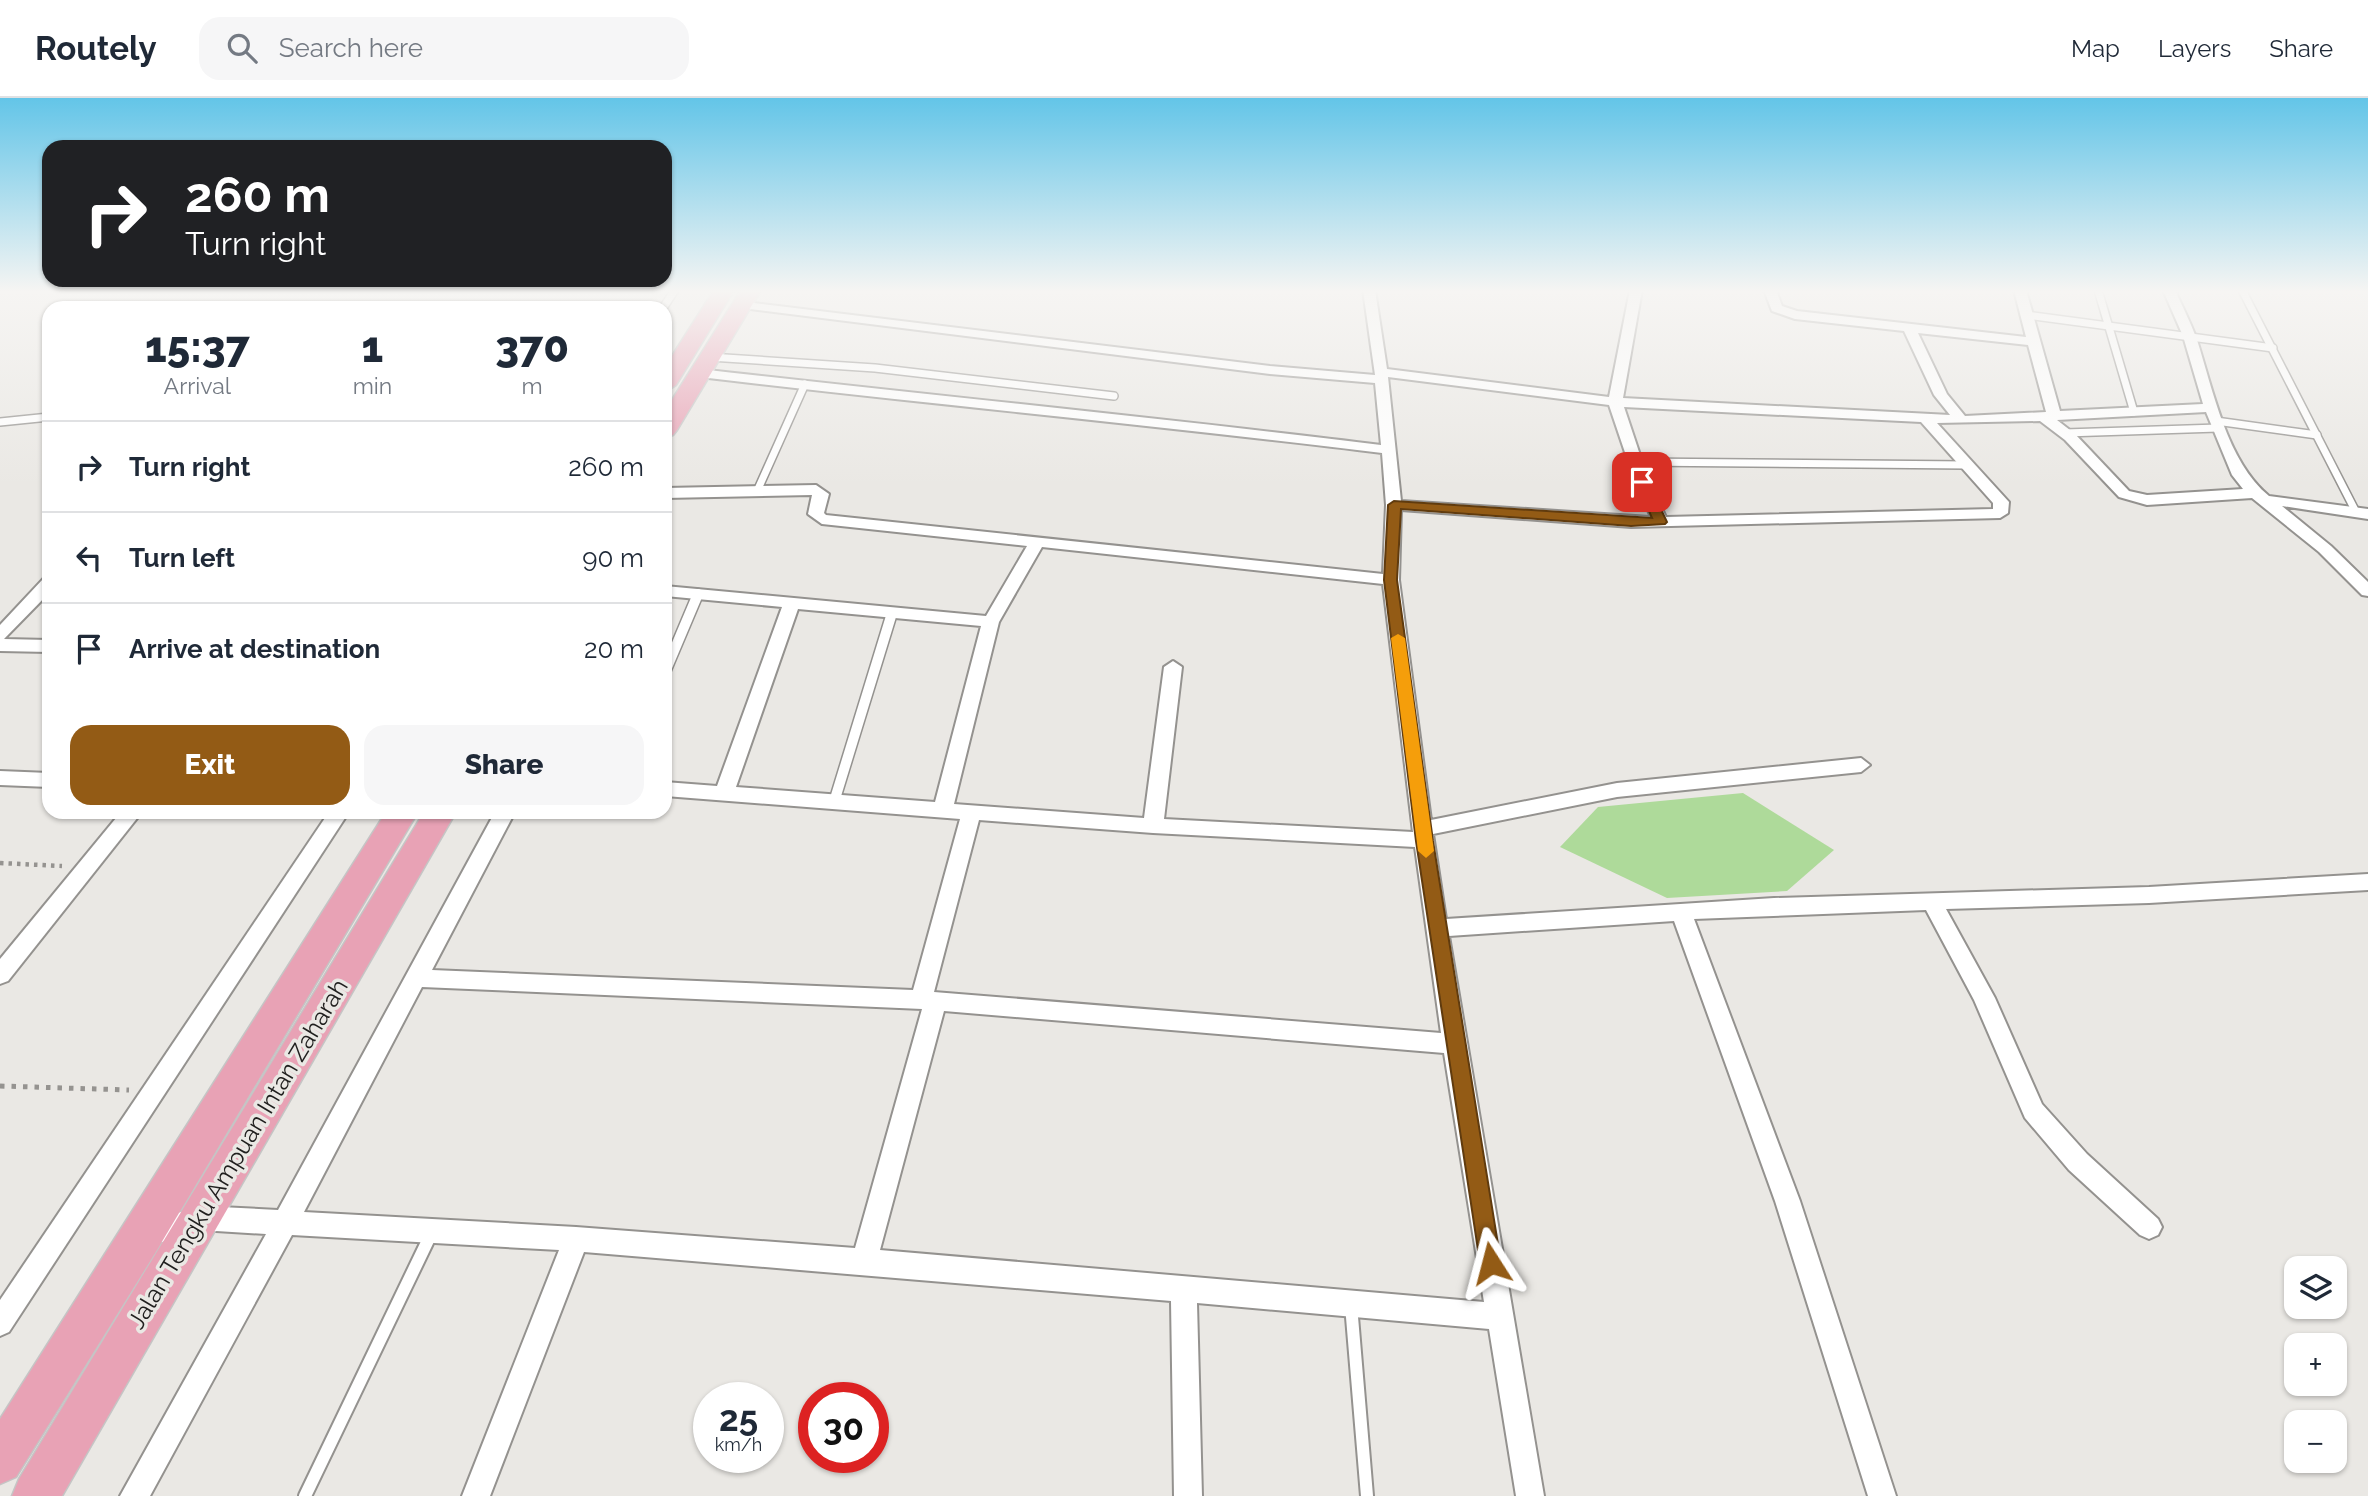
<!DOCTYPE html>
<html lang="en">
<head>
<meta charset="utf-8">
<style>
  body { margin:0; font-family:Raleway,sans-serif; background:#f6f6f7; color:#1f2937; height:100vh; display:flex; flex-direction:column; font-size:26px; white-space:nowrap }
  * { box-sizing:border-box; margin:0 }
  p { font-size:23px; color:#747a83 }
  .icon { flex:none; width:38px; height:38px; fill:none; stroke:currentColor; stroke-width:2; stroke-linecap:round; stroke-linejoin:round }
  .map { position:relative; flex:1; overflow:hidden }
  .panel { position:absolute; left:42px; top:203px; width:630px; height:518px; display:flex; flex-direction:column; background:#fff; border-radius:21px; box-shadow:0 2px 5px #0004 }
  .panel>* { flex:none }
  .hud { position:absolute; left:42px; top:42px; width:630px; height:147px; border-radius:21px; box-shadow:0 2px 5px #0004; background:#202124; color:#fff; overflow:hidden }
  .tools { position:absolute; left:2284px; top:1158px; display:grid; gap:14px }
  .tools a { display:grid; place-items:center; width:63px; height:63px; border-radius:14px; background:#fff; box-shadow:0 2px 5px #0004; font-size:35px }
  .speed { position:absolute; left:693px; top:1284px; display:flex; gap:14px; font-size:35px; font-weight:700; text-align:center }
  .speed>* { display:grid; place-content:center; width:91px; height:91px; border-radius:50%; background:#fff; box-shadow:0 2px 5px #0004; line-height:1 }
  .speed small { font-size:18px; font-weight:400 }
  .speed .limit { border:10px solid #d22; background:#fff; color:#111 }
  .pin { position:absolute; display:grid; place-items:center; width:60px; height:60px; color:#fff; margin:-30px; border-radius:14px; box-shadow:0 4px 10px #0006 }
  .me { position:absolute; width:77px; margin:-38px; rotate:351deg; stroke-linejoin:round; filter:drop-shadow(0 0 5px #0008) }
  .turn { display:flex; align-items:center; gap:24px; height:147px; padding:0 28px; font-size:32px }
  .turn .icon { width:91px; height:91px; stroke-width:2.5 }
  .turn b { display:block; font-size:49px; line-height:60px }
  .eta { display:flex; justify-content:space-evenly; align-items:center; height:119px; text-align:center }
  .eta b { font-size:42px; font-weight:800; line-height:49px }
  .cta { display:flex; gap:14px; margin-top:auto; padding:14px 28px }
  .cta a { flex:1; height:80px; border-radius:21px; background:#935b15; color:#fff; font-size:28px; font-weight:800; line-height:80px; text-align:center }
  .cta a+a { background:#f6f6f7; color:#1f2937 }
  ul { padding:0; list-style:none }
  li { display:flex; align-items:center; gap:21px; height:91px; padding:0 28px; border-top:2px solid #e0e1e3 }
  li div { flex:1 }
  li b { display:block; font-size:26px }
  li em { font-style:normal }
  header { display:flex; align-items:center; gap:42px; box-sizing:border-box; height:98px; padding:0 35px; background:#fff; border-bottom:2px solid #e0e1e3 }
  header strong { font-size:33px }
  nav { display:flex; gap:38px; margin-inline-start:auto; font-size:24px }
  .search { width:490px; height:63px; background:#f6f6f7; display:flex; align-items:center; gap:18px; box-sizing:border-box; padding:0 24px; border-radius:21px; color:#747a83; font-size:26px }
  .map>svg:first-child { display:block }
  .green { fill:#aeda9a }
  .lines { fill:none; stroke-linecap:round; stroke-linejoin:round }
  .lane-far2-casing { stroke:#94928f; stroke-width:10 }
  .lane-far1-casing { stroke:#94928f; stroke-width:13 }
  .lane-casing { stroke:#94928f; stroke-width:16 }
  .street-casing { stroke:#94928f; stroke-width:4 }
  .primary-casing { stroke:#c5c5c5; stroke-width:3 }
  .path-far1 { stroke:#959390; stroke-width:4.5; stroke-dasharray:3.5 5; stroke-linecap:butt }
  .path { stroke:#959390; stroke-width:5; stroke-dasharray:4.5 7; stroke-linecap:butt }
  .lane-far2 { stroke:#fff; stroke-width:7 }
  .lane-far1 { stroke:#fff; stroke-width:10 }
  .lane { stroke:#fff; stroke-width:12 }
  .street { fill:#fff; fill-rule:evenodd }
  .primary { fill:#e8a2b5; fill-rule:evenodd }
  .route { fill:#935b15; stroke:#603b0e; stroke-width:2 }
  .slow { fill:#f59e0b }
  .labels { text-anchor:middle; stroke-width:7; stroke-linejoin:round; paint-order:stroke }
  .near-street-label { font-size:24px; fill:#21201f; stroke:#eae8e4 }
</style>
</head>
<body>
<header>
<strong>Routely</strong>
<div class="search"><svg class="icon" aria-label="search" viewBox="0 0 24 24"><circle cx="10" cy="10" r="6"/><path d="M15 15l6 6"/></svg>Search here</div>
<nav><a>Map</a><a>Layers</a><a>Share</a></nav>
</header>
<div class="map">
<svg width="2368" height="1398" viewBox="0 0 2368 1398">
  <rect width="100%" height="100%" fill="#eae8e4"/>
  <polygon class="green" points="1743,695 1834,752 1787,793 1667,800 1560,749 1598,709"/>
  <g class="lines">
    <defs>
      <g id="lane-far2">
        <polyline points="2098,192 2134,314"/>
        <polyline points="2242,192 2356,414"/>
        <polyline points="663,210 675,192"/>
        <polyline points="2026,217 2273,250"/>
        <polyline points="710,259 875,270 1114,298"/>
        <polyline points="2216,323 2317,337"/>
        <polyline points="0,324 49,319"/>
        <polyline points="2065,335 2218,330"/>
        <polyline points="1635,364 1967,367"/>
        <polyline points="758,391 805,286"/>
      </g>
      <g id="lane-far1">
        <polyline points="665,574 698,496"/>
        <polyline points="834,704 892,515"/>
      </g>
      <g id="lane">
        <polyline points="1351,1207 1367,1398"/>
        <polyline points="305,1398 432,1134"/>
      </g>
      <g id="street">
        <path d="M1363 192H1375L1387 271 1609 299 1630 192H1642L1623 300 1950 317 1934 297 1904 233 1795 221 1772 213 1764 192H1776L1782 208 1797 213 2026 239 2014 192H2026L2060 313 2203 306 2183 238 2163 192H2175C2182 208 2191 225 2197 242 2213 292 2227 364 2269 398L2368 411V421L2282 408 2331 448 2368 484V498L2362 497 2319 454 2252 400 2147 407 2119 399 2065 342 2040 323 1937 325 2009 404 2008 415 2000 420 1631 429 1401 412 1399 482 1431 722 1617 685 1861 660 1870 667 1861 674 1617 699 1433 736 1446 821 1774 800 2149 789 2368 776V792L2149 805 1946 811 1995 900 2042 1006 2087 1056 2158 1121 2162 1129 2158 1137 2149 1141 2140 1137 2069 1072 2025 1020 1974 902 1926 812 1694 821 1800 1103 1896 1398H1868L1775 1103 1674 823 1449 838 1544 1398H1516L1489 1231 1197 1205 1202 1398H1174L1171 1203 584 1154 490 1398H462L559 1152 292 1137 150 1398H120L266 1136 200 1132 146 1149 137 1146 133 1137 137 1128 200 1108 278 1112 495 714H515L432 872 913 892 960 721 665 698V684L717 688 782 509 665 498V488L986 518 1027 448 822 426 808 416 812 397 665 400V390L816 387 829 396 824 415 826 417 1383 476 1386 407 1382 355C1155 327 927 306 700 279L693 275 700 271C927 297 1154 319 1381 347L1375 285 1270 276 742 210 738 209V203L1270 268 1375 277ZM1918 235 2028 247 2046 314 1965 318 1947 296ZM1388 279 1609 307 1635 384 1651 419 1401 403ZM1624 309 1921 324 1993 405V411L1666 419 1649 384ZM2206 314 2232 377 2243 391 2147 397 2129 393 2075 336 2057 322ZM1042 449 1383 486 1413 734 1164 721 1182 569 1173 563 1164 569 1144 720 954 706 999 524ZM798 511 981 528 935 704 736 689ZM979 722 1153 735 1415 749 1441 935 934 894ZM422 889 922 911 855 1150 576 1129 304 1114ZM944 913 1444 955 1484 1204 880 1152Z"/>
        <polygon points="49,480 49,495 4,541 49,542 49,554 0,553 0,527 43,481"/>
        <polygon points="0,673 49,675 49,689 0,687"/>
        <polygon points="121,714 142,714 8,883 0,886 0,861"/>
        <polygon points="329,714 349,714 9,1234 0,1238 0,1202"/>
      </g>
      <g id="primary">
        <polygon points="714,192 734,192 676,287 665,294 665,269"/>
        <polygon points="741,192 761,192 677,332 673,337 665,339 665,313"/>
        <polygon points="386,714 418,714 157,1152 16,1379 0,1386 0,1321"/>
        <polygon points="424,714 456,714 62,1398 12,1398 19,1381"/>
      </g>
    </defs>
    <use href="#lane-far2" class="lane-far2-casing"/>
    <use href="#lane-far1" class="lane-far1-casing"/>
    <use href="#lane" class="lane-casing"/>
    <use href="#street" class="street-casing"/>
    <use href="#primary" class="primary-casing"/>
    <polyline class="path-far1" points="0,765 62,768"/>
    <polyline class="path" points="0,988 129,992"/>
    <use href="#lane-far2" class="lane-far2"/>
    <use href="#lane-far1" class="lane-far1"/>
    <use href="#lane" class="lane"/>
    <use href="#street" class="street"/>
    <use href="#primary" class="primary"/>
  </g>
  <linearGradient id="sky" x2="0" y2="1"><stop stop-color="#63c5e8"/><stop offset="0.5" stop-color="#f6f5f3"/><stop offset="1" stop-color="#f6f5f3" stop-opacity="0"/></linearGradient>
  <rect width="2368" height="387" fill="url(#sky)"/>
  <polygon class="route" points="1638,382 1648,384 1667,424 1665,426 1631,428 1401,411 1397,482 1433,743 1501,1165 1498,1172 1491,1175 1483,1172 1480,1165 1416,743 1384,482 1388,407 1394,403 1652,420 1636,384"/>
  <polygon class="slow" points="1398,536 1405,540 1434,753 1426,760 1418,753 1391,540"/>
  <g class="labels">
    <g class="near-street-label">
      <text transform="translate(238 1056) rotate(-59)" y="8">Jalan Tengku Ampuan Intan Zaharah</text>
    </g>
  </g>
</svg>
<div class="tools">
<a><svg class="icon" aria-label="layers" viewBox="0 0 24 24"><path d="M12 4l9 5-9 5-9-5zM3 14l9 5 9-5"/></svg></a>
<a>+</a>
<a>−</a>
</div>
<div class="speed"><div>25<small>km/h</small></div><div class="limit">30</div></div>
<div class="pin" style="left:1642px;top:384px;background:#d93025"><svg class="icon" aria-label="arrive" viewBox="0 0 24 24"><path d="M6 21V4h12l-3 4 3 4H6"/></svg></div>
<svg class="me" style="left:1491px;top:1165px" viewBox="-20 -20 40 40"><path d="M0-17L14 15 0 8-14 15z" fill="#935b15" stroke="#fff" stroke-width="4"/></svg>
<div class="hud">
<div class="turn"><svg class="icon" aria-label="right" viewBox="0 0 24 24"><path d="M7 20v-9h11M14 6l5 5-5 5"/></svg><div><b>260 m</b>Turn right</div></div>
</div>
<section class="panel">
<div class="eta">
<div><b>15:37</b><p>Arrival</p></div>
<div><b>1</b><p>min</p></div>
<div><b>370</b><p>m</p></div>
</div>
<ul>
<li><svg class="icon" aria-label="right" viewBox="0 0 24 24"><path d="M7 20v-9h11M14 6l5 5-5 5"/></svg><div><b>Turn right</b></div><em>260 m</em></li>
<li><svg class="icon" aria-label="left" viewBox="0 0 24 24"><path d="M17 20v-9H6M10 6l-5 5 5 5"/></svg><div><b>Turn left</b></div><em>90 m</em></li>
<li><svg class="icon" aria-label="arrive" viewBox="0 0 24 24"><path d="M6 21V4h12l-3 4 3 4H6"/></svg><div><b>Arrive at destination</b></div><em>20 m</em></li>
</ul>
<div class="cta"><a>Exit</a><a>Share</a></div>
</section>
</div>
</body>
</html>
